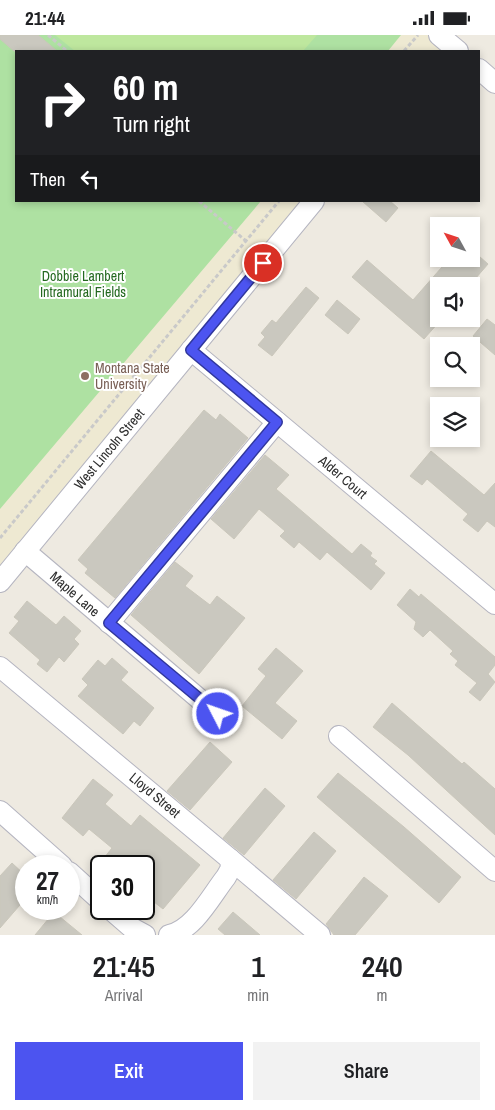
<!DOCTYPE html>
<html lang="en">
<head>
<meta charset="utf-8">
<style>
  body { margin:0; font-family:"Archivo Narrow",sans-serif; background:#f2f2f2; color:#202124; height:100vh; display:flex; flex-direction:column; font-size:19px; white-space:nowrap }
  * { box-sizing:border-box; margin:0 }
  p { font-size:16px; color:#757577 }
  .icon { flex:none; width:28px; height:28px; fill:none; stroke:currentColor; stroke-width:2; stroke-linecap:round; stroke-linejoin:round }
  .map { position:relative; height:900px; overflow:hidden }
  .drawer { display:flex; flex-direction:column; background:#fff; flex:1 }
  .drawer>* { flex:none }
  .banner { position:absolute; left:15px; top:15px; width:465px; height:152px; border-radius:0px; box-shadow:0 2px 8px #0003; background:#202124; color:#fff; overflow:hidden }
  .needle { width:32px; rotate:310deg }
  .buttons { position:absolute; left:430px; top:182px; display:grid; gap:10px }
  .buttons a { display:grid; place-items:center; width:50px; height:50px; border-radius:0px; background:#fff; box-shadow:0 2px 8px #0003; font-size:25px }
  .speed { position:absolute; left:15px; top:820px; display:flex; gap:10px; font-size:25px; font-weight:700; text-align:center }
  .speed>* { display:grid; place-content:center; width:65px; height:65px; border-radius:50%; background:#fff; box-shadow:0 2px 8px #0003; line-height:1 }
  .speed small { font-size:12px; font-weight:400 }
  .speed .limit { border:2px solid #111; border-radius:8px; background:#fff; color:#111 }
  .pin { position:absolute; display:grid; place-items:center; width:42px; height:42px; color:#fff; margin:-21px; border:2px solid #fff; border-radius:50%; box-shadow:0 1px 5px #0007 }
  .me { position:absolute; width:55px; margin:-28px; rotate:311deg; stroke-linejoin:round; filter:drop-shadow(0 0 4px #0008) }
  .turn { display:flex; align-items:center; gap:18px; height:105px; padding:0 15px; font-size:22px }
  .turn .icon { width:65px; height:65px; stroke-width:2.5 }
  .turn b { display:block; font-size:35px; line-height:42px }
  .then { display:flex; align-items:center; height:48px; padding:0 15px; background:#0003; gap:10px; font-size:19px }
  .eta { display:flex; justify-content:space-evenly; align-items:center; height:85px; text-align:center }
  .eta b { font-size:30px; font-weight:600; line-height:35px }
  .cta { display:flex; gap:10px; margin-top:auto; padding:10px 15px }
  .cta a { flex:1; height:58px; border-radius:0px; background:#4c54f0; color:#fff; font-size:20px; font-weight:600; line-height:58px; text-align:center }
  .cta a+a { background:#f2f2f2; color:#202124 }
  .status { display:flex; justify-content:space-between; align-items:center; height:35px; padding:0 25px; background:#fff; direction:ltr }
  .status svg { height:14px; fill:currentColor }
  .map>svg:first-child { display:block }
  .education { fill:#eee9d2 }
  .green { fill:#aee1a2 }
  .pitch { fill:#bee79e }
  .building { fill:#cac8bf; stroke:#cac7bb }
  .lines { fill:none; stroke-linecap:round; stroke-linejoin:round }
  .minor-casing { stroke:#b5b5c0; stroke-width:22 }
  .path { stroke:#c9c9c9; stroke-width:3; stroke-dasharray:4 2.5; stroke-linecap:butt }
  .minor { stroke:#fff; stroke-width:20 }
  .route-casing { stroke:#31379c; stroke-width:12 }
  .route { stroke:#4c54f0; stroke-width:9 }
  .education-dot { fill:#8d6e63; stroke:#fff; stroke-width:2 }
  .labels { text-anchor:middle; stroke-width:4; stroke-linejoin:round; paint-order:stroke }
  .park-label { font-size:14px; fill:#246920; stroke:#fff }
  .education-label { font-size:14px; fill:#785e54; stroke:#fff; text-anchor:start }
  .street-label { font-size:14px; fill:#2e2e2e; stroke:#fff }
</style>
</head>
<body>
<div class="status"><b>21:44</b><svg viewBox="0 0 49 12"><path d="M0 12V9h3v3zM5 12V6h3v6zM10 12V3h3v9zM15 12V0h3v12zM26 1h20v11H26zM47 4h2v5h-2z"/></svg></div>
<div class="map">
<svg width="495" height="900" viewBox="0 0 495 900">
  <rect width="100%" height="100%" fill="#eeeae1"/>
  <polygon class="education" points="0,0 451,0 438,16 16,16 16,166 314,166 0,546"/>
  <polygon class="green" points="0,0 401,0 388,16 16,16 16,166 261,166 0,474"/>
  <polygon class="pitch" points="55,0 317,0 303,16 75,16"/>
  <g class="building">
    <polygon points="0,0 38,0 57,16 14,16 0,4"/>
    <polygon points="362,166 390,166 398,173 386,187"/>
    <polygon points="471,214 488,229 469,251 439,251 439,287 424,304 352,242 367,225 413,265 449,224 471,224"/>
    <polygon points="306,252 319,263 272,321 258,310 265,302 261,298 272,285 276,288"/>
    <polygon points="337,265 360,284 348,299 325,280"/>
    <polygon points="487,284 495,290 495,320 473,301"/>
    <polygon points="204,375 216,385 220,379 248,403 115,563 85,538 88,534 78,525"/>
    <polygon points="431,416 484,460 495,448 495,492 487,486 478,497 463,485 468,479 427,444 422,450 410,441"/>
    <polygon points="265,420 289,440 276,454 352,519 361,509 372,518 370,521 377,526 374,529 385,538 371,555 327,517 320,525 299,507 294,513 280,501 285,496 259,474 234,504 211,484"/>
    <polygon points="175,527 193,541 185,551 210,570 217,561 245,583 199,639 131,580"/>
    <polygon points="410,554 419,562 421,559 495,622 495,630 488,639 495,647 480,666 469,657 477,648 455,630 458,626 450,619 453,616 430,595 423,602 414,594 416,587 397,570"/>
    <polygon points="27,566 56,590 64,581 81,596 74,604 79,609 64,627 59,622 47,637 37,629 40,625 9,598 19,586 14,582"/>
    <polygon points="276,613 303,636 275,668 297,686 282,704 242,671 266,641 258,634"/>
    <polygon points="112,623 128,637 121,645 154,673 140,691 134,686 123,699 78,661 88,650 82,644 98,625 105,631"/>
    <polygon points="392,668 462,729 464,727 495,754 495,800 408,720 373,692"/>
    <polygon points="210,707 232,727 190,775 167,756"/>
    <polygon points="338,738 404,792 461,842 439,868 317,762"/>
    <polygon points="93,744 113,760 105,769 131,791 140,780 200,830 163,874 144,859 144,850 150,842 144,837 144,831 114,831 104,823 112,813 89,794 83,801 62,783"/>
    <polygon points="265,753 285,771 244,820 223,803"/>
    <polygon points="314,797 336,816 296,864 273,845"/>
    <polygon points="12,828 26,841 26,863 0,893 0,841"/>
    <polygon points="364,842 388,861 355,900 334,900 326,889"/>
    <polygon points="54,877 82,900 35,900"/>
    <polygon points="233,877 260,900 225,900 218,894"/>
  </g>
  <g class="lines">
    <defs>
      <g id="minor">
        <polyline points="439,0 458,16"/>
        <polyline points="479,34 495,48"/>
        <polyline points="191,315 495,569"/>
        <polyline points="25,516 217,679"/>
        <polyline points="0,547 314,166"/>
        <polyline points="109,588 277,387"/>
        <path d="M0 632 230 824 231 833 226 842C211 861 194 895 169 900"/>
        <polyline points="339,701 495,836"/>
        <polyline points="0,776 62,831"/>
        <polyline points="230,824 320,900"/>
        <polyline points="69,837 101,866"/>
        <polyline points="110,874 132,893 145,900"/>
      </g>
    </defs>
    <use href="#minor" class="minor-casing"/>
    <g class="path">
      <polyline points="48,0 67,16"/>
      <polyline points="404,16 418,0"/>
      <polyline points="199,166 246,206"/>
      <polyline points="0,503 279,166"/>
    </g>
    <use href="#minor" class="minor"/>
  </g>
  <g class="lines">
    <defs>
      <polyline id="route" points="218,679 109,588 277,387 191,315 263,228"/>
    </defs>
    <use href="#route" class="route-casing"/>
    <use href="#route" class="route"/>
  </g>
  <circle class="education-dot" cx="85" cy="341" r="5"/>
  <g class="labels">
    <g class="park-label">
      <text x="83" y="246">Dobbie Lambert<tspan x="83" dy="16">Intramural Fields</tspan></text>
    </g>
    <g class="education-label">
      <text x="95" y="338">Montana State<tspan x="95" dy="16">University</tspan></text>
    </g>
    <g class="street-label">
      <text transform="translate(109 414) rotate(-50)" y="5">West Lincoln Street</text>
      <text transform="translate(343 442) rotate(40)" y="5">Alder Court</text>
      <text transform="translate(75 559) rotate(41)" y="5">Maple Lane</text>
      <text transform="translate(155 760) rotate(40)" y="5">Lloyd Street</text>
    </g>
  </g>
</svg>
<div class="buttons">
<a><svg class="needle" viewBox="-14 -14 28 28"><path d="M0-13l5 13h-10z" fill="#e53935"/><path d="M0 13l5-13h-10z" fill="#757577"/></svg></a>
<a><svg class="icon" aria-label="sound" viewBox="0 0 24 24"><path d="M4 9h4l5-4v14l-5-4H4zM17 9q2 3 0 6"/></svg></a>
<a><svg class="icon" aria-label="search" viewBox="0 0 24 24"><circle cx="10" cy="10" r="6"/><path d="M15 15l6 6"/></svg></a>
<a><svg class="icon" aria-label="layers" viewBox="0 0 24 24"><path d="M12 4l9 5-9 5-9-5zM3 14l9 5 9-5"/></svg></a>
</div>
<div class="speed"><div>27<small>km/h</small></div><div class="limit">30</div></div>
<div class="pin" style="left:263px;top:228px;background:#d93025"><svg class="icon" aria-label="arrive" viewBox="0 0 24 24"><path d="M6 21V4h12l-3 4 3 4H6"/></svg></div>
<svg class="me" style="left:218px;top:679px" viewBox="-20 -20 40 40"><circle r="17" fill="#4c54f0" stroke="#fff" stroke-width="3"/><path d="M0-11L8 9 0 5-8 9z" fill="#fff"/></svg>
<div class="banner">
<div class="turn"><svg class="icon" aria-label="right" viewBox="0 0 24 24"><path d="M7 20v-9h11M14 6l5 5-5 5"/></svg><div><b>60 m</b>Turn right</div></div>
<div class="then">Then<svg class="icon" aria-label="left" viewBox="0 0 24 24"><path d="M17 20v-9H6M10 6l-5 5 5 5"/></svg></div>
</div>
</div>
<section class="drawer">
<div class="eta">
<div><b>21:45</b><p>Arrival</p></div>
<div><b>1</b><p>min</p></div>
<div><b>240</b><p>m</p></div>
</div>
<div class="cta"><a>Exit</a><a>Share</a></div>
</section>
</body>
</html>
